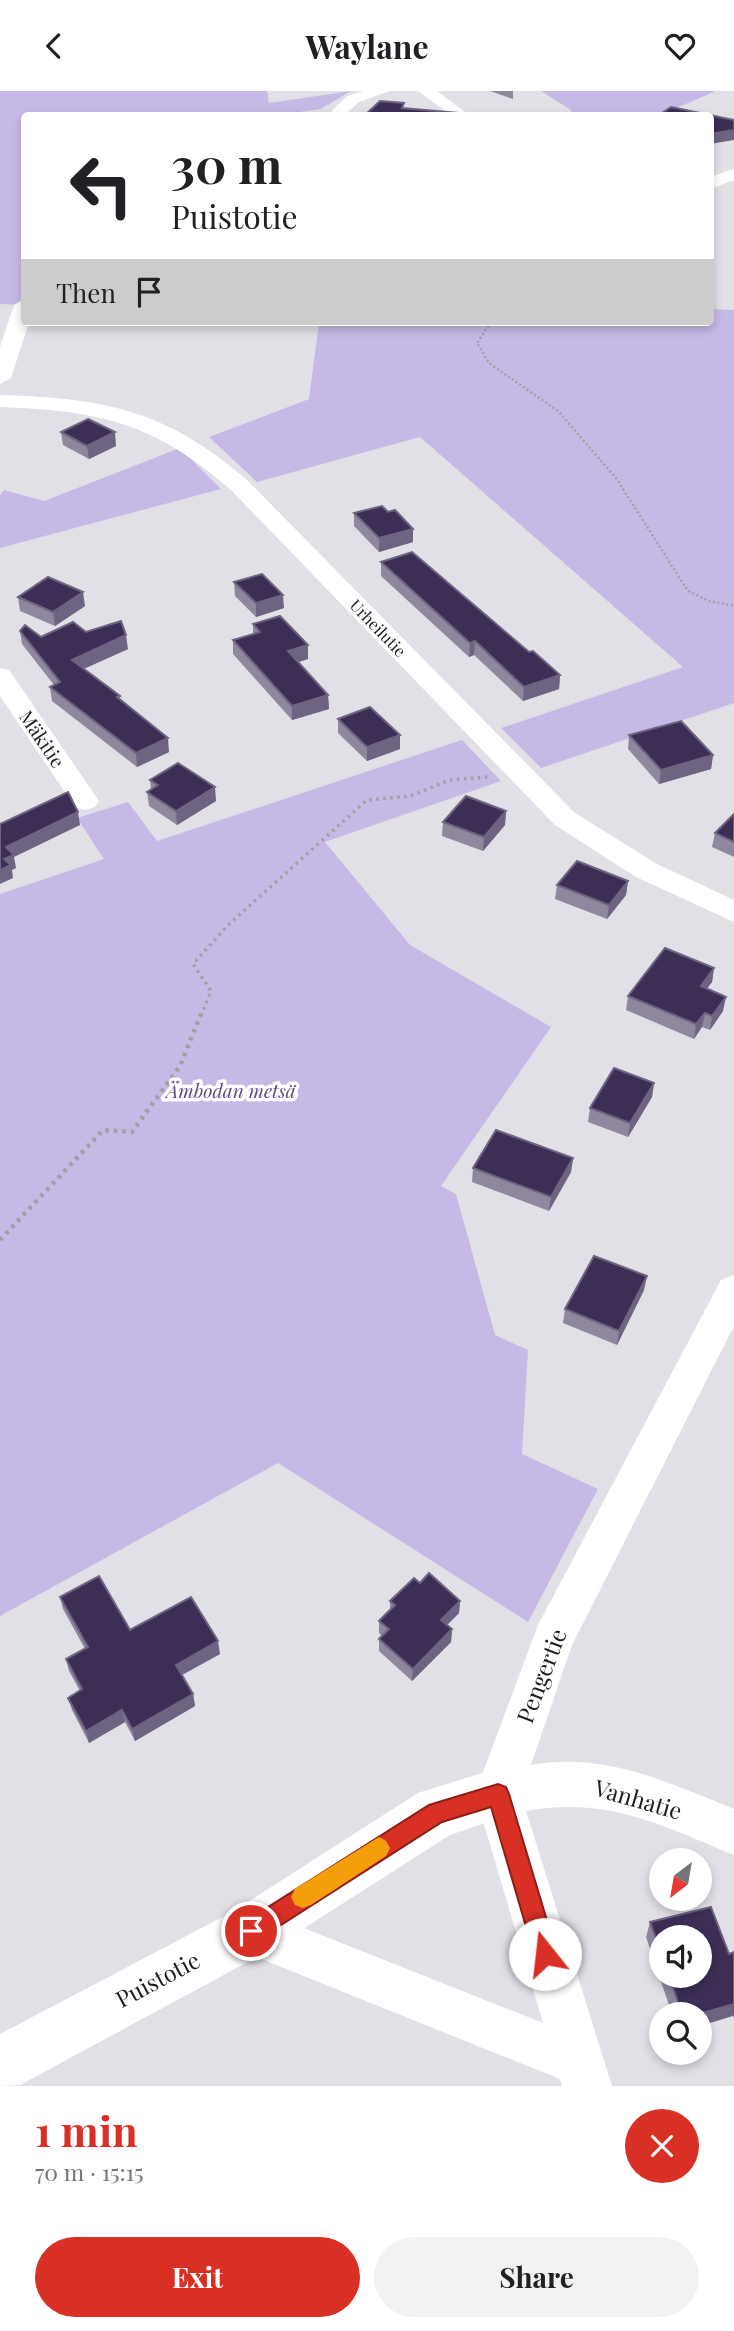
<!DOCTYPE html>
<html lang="en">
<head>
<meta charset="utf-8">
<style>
  body { margin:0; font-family:"Playfair Display",serif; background:#f2f2f2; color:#202124; height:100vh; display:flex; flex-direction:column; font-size:26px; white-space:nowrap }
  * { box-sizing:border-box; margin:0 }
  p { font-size:23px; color:#757577 }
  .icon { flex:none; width:38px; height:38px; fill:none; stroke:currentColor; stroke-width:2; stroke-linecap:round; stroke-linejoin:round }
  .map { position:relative; height:1995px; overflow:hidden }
  .panel { display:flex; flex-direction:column; background:#fff; flex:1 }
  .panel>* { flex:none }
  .banner { position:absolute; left:21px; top:21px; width:693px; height:214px; border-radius:7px; box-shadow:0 4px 10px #0003; background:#fff; color:#202124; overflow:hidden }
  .needle { width:46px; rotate:211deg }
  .fabs { position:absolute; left:649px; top:1757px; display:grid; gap:14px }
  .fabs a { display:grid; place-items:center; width:63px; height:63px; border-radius:50%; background:#fff; box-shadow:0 4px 10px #0003; font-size:35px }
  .pin { position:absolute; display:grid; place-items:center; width:60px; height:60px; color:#fff; margin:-30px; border:4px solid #fff; border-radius:50%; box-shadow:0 2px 7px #0007 }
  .me { position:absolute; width:77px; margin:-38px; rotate:344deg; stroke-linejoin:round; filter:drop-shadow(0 0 5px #0008) }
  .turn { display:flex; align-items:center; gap:24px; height:147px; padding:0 35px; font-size:32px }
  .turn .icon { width:91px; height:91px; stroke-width:2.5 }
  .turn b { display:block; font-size:49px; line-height:60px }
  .then { display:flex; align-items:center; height:66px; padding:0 35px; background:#0003; gap:14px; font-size:26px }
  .round { display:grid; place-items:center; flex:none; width:74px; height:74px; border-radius:37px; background:#f2f2f2 }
  .overview { display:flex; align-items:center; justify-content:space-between; height:119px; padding:0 35px }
  h1 { font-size:42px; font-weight:700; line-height:52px; color:#d93025 }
  .primary-button { display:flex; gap:14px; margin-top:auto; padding:14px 35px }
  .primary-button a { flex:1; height:80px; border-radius:42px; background:#d93025; color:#fff; font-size:28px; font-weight:700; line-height:80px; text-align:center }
  .primary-button a+a { background:#f2f2f2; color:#202124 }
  header { display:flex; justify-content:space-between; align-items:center; height:91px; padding:0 35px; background:#fff; font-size:32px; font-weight:700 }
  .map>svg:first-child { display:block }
  .green { fill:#c7b9e6 }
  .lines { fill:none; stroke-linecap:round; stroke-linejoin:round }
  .path-far2 { stroke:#a2a0a6; stroke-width:2.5; stroke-dasharray:2 2.5; stroke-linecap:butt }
  .path-far1 { stroke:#a2a0a6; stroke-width:3.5; stroke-dasharray:2.5 4.5; stroke-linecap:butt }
  .path { stroke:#a2a0a6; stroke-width:4.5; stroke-dasharray:3.5 5; stroke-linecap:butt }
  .minor { fill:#fff; fill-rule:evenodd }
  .tertiary { fill:#fff; fill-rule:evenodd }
  .wall { fill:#8f879e; fill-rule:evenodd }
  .shaded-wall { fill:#6e6381 }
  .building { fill:#3c2e55; stroke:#6e6381; stroke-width:2 }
  .route { fill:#d93025; stroke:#8d1f18; stroke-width:2 }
  .slow { fill:#f59e0b }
  .labels { text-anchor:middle; stroke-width:7; stroke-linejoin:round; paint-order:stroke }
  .far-street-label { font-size:16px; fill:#1e1d20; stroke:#fff }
  .street-label { font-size:19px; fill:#1e1d20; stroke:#fff }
  .park-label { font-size:19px; font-style:italic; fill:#5e4985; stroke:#fff }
  .near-street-label { font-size:23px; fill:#1e1d20; stroke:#fff }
</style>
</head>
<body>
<header><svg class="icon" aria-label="back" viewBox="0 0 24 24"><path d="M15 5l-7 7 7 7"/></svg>Waylane<svg class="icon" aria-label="heart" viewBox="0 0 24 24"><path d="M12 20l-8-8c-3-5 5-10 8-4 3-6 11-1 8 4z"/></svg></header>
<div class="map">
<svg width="734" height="1995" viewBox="0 0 734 1995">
  <rect width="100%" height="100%" fill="#e2e0e7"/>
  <g class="green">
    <polygon points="0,0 267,0 269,12 351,0 321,18 278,24 24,24 24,214 0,213"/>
    <polygon points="541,0 716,0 660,24 571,24 571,19"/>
    <polygon points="711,218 734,219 734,612 541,677 501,637 683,576 420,346 257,391 209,346 309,308 319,231 710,231"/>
    <polygon points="180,357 221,398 0,457 0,404 4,399 44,410"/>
    <polygon points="462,649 501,690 325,751 410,854 551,936 441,1095 456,1103 495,1244 528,1259 522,1363 598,1398 528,1531 278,1372 0,1525 0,803 104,768 77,727 128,711 157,750"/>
  </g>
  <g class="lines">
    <polyline class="path-far2" points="491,231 477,252 489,272 558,320 616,387 688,500 709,510 734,515"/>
    <polyline class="path-far1" points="201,925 211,900 193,873 228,834 367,709 411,705 449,689 488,686"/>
    <polyline class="path" points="0,1149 103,1039 132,1041 180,975 201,923"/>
    <g class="minor">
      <polygon points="364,0 390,0 359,11 345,24 328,24 347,5"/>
      <polygon points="418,0 437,0 469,24 451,24"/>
      <polygon points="734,78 734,89 710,98 710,86"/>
      <polygon points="24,208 24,231 29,231 11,287 0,293 0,256 14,214"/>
      <path d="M0 304C105 307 166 319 247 389L575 722 657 773 734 809V831L636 786 555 734 231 399C153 331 101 320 0 316Z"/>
      <polygon points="0,577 9,579 95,704 99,710 95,716 85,719 75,716 0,605"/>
      <path d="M734 1184V1235L572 1554 531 1674C605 1661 667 1691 734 1718V1764C662 1734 606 1705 526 1720L612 1995H562L560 1988 234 1857 227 1840 234 1823 251 1816 543 1932 475 1703 538 1534 721 1189Z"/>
    </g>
    <polygon class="tertiary" points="498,1677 517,1685 524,1703 517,1721 450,1744 270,1859 20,1994 0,1995 0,1943 232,1821 418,1702"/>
  </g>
  <g class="wall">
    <polygon points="490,0 513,0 513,8"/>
    <polygon points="61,341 116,355 89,368 63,354"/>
    <polygon points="388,421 413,438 413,451 379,461 354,435 354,422"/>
    <polygon points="381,471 529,561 560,584 559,598 523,610 474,564 469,566 381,485"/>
    <polygon points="234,491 284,517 256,526 235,505"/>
    <polygon points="18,506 85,515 55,535 20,520"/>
    <polygon points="253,533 308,554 308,568 298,571 328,604 329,618 292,629 233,563 233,549 253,543"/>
    <polygon points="20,540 41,546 86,541 128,558 84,578 120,605 120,609 169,661 137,676 52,610 50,596 54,594 22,553"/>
    <polygon points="338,628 400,644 400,658 367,670 338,642"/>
    <polygon points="629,644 713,664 711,678 659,693 628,658"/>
    <polygon points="150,689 216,710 177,734 149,715 147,701 151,698"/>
    <polygon points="506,720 505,734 483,760 442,745 443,731"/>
    <polygon points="734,723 734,766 712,756 715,742"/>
    <polygon points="628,790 626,804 607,828 555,808 557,794"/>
    <polygon points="714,877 712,891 707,898 723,920 710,939 702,936 694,948 626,919 628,905"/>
    <polygon points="654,992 652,1006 628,1046 588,1031 590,1017"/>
    <polygon points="573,1067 571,1081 549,1120 472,1091 473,1077"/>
    <polygon points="644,1199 617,1254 563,1232 565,1218"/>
    <polygon points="420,1492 460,1510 459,1522 447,1534 452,1538 451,1551 412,1590 379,1560 379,1548 382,1545 379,1542 379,1530 390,1519 390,1510"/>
    <polygon points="60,1506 130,1539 220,1563 182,1584 193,1603 195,1615 135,1650 125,1631 89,1652 72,1619 68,1607 80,1600 69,1580 66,1568 85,1558 63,1518"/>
    <path d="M650 1831 729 1863 734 1861V1928L733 1925 700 1923H672L646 1846ZM662 1846 700 1885H662Z"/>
  </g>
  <g class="shaded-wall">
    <polygon points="734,39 734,49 710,53 710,43"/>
    <polygon points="115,341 116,355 89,368 87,355"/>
    <polygon points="413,438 413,451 379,461 379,447"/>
    <polygon points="83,501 85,515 55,535 53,521"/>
    <polygon points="283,504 284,517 256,526 256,512"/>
    <polygon points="126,544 128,558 74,582 72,569"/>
    <polygon points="475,550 474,564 469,566 470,552"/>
    <polygon points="308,554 308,568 289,574 288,560"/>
    <polygon points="560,584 559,598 523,610 524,596"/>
    <polygon points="328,604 329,618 292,629 292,615"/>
    <polygon points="400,644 400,658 367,670 367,656"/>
    <polygon points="168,647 169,661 137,676 136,662"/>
    <polygon points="713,664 711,678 659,693 661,679"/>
    <polygon points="215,696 216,710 177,734 176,720"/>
    <polygon points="506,720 505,734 483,760 484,746"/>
    <polygon points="78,721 80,734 14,766 16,777 12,779 13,787 0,793 0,779 4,768 6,756"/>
    <polygon points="628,790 626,804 607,828 609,814"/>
    <polygon points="714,877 712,891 698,909 701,895"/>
    <polygon points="726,906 723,920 710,939 712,925"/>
    <polygon points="705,922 702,936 694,948 696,933"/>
    <polygon points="654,992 652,1006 628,1046 630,1032"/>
    <polygon points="573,1067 571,1081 549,1120 551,1106"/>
    <polygon points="647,1185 644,1199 617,1254 619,1240"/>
    <polygon points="460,1510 459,1522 440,1541 441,1529"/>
    <polygon points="452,1538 451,1551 412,1590 413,1578"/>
    <polygon points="218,1550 220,1563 178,1586 176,1574"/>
    <polygon points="193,1603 195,1615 135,1650 132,1638"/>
    <polygon points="122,1619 125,1631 89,1652 86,1640"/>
    <polygon points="734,1913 734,1923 733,1925 700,1935 700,1923"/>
  </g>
  <g class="building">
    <polygon points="380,10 404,12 402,17 482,24 365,24"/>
    <polygon points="671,16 734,29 734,39 710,43 710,24 659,24"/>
    <polygon points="88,328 115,341 87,355 61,341"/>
    <polygon points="382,415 388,421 395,419 413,438 379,447 354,422"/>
    <polygon points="412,461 529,561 533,560 560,584 524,596 475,550 470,552 381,471"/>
    <polygon points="262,483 283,504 256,512 234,491"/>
    <polygon points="48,486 83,501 53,521 18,506"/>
    <polygon points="280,525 308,554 288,560 328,604 292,615 233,549 260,541 253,533"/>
    <polygon points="121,530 126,544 72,569 120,605 117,606 168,647 136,662 50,596 60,591 20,540 25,534 41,546 73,531 86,541"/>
    <polygon points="370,616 400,644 367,656 338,628"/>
    <polygon points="681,630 713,664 661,679 629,644"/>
    <polygon points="178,672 215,696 176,720 147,701 158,694 150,689"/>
    <polygon points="68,701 78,721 6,756 14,764 4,768 11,774 0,779 0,733"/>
    <polygon points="466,705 506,720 484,746 443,731"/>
    <polygon points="734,723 734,751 715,742"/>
    <polygon points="577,770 628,790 609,814 557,794"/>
    <polygon points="665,857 714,877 701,895 726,906 712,925 705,922 696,933 628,905"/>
    <polygon points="614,977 654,992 630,1032 590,1017"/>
    <polygon points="496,1039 573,1067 551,1106 473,1077"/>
    <polygon points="594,1165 647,1185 619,1240 565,1218"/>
    <polygon points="429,1482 460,1510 441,1529 452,1538 413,1578 379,1548 389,1538 379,1530 395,1514 390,1510 414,1487 420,1492"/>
    <polygon points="99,1485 130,1539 191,1506 218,1550 176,1574 193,1603 132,1638 122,1619 86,1640 68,1607 82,1598 66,1568 88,1556 60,1506"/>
    <polygon points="711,1816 729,1863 734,1861 734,1913 699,1923 682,1923 669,1885 700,1885 700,1846 662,1846 662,1864 650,1831"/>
  </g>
  <polygon class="route" points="498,1693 506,1696 509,1703 557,1863 553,1871 545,1875 537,1871 534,1863 491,1716 442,1731 259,1848 251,1851 243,1848 239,1840 243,1832 429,1714"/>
  <polygon class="slow" points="379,1746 386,1750 390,1757 386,1765 311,1814 303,1817 295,1814 291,1806 295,1798"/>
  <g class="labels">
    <g class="far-street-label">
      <text transform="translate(378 537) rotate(46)" y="6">Urheilutie</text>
    </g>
    <g class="street-label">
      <text transform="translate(42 648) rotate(56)" y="7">Mäkitie</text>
    </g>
    <g class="park-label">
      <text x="231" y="1007">Ämbodan metsä</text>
    </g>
    <g class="near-street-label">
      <text transform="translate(542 1585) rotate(-69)" y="8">Pengertie</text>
      <text transform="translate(638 1709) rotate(16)" y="8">Vanhatie</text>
      <text transform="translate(158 1889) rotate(-28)" y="8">Puistotie</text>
    </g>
  </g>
</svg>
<div class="fabs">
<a><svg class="needle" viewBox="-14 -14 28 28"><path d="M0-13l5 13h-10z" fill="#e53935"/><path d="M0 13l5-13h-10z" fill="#757577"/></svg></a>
<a><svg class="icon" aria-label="sound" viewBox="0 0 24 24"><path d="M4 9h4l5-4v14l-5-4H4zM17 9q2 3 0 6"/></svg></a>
<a><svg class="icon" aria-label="search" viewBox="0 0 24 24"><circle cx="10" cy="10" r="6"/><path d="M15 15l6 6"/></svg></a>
</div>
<div class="pin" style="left:251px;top:1840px;background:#d93025"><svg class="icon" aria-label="arrive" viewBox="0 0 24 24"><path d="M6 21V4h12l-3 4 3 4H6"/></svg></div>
<svg class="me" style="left:545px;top:1863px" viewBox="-20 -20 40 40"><circle r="19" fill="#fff"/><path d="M0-13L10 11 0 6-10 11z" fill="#d93025"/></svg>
<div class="banner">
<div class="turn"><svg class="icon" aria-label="left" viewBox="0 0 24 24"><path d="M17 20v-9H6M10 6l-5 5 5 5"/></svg><div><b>30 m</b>Puistotie</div></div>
<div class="then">Then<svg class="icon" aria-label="arrive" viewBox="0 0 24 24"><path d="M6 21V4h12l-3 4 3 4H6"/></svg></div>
</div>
</div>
<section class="panel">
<div class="overview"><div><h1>1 min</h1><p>70 m · 15:15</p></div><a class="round" style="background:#d93025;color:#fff"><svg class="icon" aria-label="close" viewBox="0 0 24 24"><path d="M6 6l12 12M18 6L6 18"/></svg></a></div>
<div class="primary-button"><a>Exit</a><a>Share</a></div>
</section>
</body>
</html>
